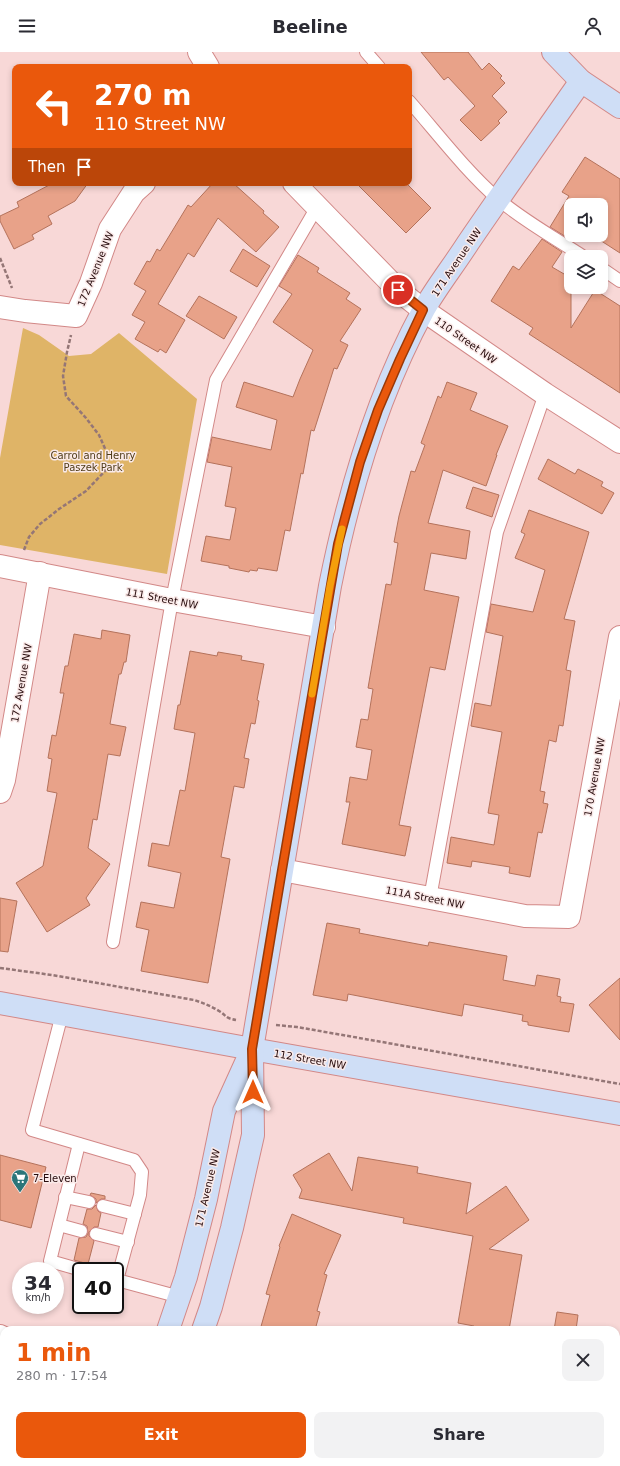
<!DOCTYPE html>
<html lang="en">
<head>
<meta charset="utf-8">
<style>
  body { margin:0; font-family:"DejaVu Sans",sans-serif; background:#f2f2f3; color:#2b2b33; height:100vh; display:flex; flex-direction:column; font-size:15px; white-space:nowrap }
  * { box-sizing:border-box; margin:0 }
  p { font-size:13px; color:#7c7c81 }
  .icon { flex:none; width:22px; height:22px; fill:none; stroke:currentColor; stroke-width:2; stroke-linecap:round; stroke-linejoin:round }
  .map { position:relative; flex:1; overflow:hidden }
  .side { position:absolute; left:0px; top:1274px; width:620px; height:140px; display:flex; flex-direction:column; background:#fff; border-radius:12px 12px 0 0; box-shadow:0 2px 6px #0003 }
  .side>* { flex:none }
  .hud { position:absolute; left:12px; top:12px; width:400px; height:122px; border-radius:8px; box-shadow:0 2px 6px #0003; background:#ea580c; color:#fff; overflow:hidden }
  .buttons { position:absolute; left:564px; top:146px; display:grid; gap:8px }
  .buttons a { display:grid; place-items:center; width:44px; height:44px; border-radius:8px; background:#fff; box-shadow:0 2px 6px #0003; font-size:20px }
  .speed { position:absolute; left:12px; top:1210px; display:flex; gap:8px; font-size:20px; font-weight:700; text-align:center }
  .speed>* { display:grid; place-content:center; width:52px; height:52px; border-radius:50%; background:#fff; box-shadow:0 2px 6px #0003; line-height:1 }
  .speed small { font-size:10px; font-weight:400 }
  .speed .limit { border:2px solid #111; border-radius:6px; background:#fff; color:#111 }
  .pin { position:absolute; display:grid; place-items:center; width:34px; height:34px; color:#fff; margin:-17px; border:2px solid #fff; border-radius:50%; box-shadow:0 1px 4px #0007 }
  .me { position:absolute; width:44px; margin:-22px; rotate:0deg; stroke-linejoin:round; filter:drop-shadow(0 0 3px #0008) }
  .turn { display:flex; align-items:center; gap:14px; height:84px; padding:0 16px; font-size:18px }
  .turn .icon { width:52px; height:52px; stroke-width:2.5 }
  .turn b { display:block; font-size:28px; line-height:34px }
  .then { display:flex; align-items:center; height:38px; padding:0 16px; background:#0003; gap:8px; font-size:15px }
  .round { display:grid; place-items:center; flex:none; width:42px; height:42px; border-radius:8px; background:#f2f2f3 }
  .headline { display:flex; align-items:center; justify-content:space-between; height:68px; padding:0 16px }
  h1 { font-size:24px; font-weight:600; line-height:30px; color:#ea580c }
  .button { display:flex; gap:8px; margin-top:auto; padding:8px 16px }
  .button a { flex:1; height:46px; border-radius:8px; background:#ea580c; color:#fff; font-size:16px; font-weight:600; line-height:46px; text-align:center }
  .button a+a { background:#f2f2f3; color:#2b2b33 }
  header { display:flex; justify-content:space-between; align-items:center; height:52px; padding:0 16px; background:#fff; font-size:18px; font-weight:600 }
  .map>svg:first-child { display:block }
  .green { fill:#dfb467 }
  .building { fill:#e8a289; stroke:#b4725b }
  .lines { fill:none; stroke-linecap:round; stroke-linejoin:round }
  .lane-casing { stroke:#d28887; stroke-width:14 }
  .street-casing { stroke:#d28887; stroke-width:24 }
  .secondary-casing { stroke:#d28887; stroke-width:24 }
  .path { stroke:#947676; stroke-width:2.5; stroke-dasharray:4 2; stroke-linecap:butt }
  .lane { stroke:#fff; stroke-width:12 }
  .street { stroke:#fff; stroke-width:22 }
  .secondary { stroke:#cfdef6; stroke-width:22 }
  .route-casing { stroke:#983908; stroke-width:10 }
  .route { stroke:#ea580c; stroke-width:7 }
  .slow { stroke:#f59e0b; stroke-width:7 }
  .labels { text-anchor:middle; stroke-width:3; stroke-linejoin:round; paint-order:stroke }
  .street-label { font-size:10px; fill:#260b0c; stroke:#faeae9 }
  .park-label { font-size:10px; fill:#4f3b17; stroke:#faeae9 }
  .poi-label { font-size:10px; fill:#260b0c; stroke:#faeae9; text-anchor:start }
</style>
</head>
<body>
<header><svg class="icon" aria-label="menu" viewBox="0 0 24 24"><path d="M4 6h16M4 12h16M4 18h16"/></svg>Beeline<svg class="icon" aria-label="person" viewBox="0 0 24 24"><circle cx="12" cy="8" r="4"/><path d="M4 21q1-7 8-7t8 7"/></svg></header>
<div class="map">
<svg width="620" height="1414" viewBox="0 0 620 1414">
  <rect width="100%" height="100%" fill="#f8d8d7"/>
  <polygon class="green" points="23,276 39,283 69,304 91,302 119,281 197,347 167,522 0,493 0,406"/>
  <g class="building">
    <polygon points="421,0 468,0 482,18 489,11 502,24 500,26 505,31 492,44 507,60 498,69 500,71 481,89 460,68 475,54 448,25 444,28"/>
    <polygon points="585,105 620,127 620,201 592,183 601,183 601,153 571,153 571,183 574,183 571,188 550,175 569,144 562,140"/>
    <polygon points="53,131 88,131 75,149 48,164 52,172 32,183 34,187 14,197 0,169 0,164 19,155 17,150"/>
    <polygon points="213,131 233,131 264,159 263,161 279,175 256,200 218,166 194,205 188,201 158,252 185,268 166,301 160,297 158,300 135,287 145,270 132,263 146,239 134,232 147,209 150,210 157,197 160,199 188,153 191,155"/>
    <polygon points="356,131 406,131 431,156 406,181"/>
    <polygon points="542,187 562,200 552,215 571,226 571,276 595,238 620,254 620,341 529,282 533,276 491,249 513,214 519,218"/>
    <polygon points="243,197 270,214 257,235 230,219"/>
    <polygon points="298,203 319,216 317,220 350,241 346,247 361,257 340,289 348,293 337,317 334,316 314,379 311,378 303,422 301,421 290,479 285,478 277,519 258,516 257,519 250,518 249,520 229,516 229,514 201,509 206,484 230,488 236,456 225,454 232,415 207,410 212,385 271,398 277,368 236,355 244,330 293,345 300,327 313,298 273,270 292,242 279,234"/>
    <polygon points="199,244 237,265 224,287 186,264"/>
    <polygon points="447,330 477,341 470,358 508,374 496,403 497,403 486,434 443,418 428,471 470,479 466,507 431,501 424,538 459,545 445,618 430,615 399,773 411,775 405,804 342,792 350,750 346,750 350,725 367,728 372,698 356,695 361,667 368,668 373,637 368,636 386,532 391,533 398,491 394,490 399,464 411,419 415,420 425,393 421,391 438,344 441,346"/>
    <polygon points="548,407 575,422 578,417 603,430 601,434 614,441 602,462 538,427"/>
    <polygon points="473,435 499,443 492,465 466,456"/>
    <polygon points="529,458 589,480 564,567 575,569 566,618 571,619 563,674 559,673 556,690 549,688 540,739 545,740 543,751 548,752 542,781 538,780 530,825 509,821 510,815 472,809 471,815 447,811 451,785 494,793 499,763 488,761 502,680 471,674 475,651 491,654 503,584 486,580 491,552 533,560 545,518 515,506 525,482 521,480"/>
    <polygon points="102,578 130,583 126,610 124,610 121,622 119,622 110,672 126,675 120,704 108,702 97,768 93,767 88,796 110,812 86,846 90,853 47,880 16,831 43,814 57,741 47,739 52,707 48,706 52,683 56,684 64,641 60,641 65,614 68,614 74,582 101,587"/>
    <polygon points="190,599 217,604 218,600 242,604 241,608 264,612 257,648 259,649 255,672 251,671 244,706 249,707 244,736 234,734 221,805 230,807 208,931 141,919 149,878 136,875 141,850 174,856 181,821 148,814 152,791 169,794 180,738 185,739 195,681 174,677 178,653 180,653"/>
    <polygon points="0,846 17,849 8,900 0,899"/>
    <polygon points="327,871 360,877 359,881 428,894 429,890 507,904 503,928 535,934 537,923 560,927 557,944 561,945 560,950 574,952 569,980 528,973 528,970 522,969 523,963 464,952 462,964 348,942 347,949 313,943"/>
    <polygon points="620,926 620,988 589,953"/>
    <polygon points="329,1101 352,1139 358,1105 418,1115 417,1121 471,1131 466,1162 506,1134 529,1168 489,1197 522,1203 509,1278 473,1278 474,1274 458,1271 473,1184 403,1171 404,1166 299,1146 302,1138 293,1123"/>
    <polygon points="0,1103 46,1115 31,1176 0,1168"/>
    <polygon points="91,1141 105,1144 105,1147 101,1147 96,1151 96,1147 90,1143"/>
    <polygon points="96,1153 98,1159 101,1161 98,1175 94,1175 89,1180 89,1184 94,1189 88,1212 74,1208 79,1186 86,1185 88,1181 87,1174 83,1172 87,1157 92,1157"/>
    <polygon points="292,1162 341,1183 324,1222 327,1223 317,1259 320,1260 315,1278 260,1278 270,1243 266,1242 280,1195 279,1194"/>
    <polygon points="557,1260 578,1263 576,1278 554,1278"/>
  </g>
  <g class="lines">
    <defs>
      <g id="lane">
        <polyline points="366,0 379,15"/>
        <path d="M409 49C438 82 465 118 498 147 524 169 555 186 584 205"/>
        <polyline points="601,216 620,229"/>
        <polyline points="430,846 497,480 545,342"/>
        <polyline points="113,890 172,548 216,328 317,155"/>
        <polyline points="62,962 32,1078 134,1108 142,1120 140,1143 117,1228 180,1245"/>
        <polyline points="79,1092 50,1209 85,1219"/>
        <polyline points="65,1145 89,1150"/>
        <polyline points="103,1154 135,1162"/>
        <polyline points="59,1173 81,1179"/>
        <polyline points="96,1182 128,1190"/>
      </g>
      <g id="street">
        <polyline points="199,0 208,15"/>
        <polyline points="294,131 398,238 423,258 545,342 620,390"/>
        <polyline points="0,255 25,259 76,264 91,231 110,177 134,140 144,131"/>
        <polyline points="0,514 172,548 324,575"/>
        <polyline points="0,740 4,728 40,521"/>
        <polyline points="282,818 525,864 569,865 620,585"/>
        <polyline points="0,1284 4,1286"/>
      </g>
      <g id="secondary">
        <polyline points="553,0 581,29 620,55"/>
        <polyline points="0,951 252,997 620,1062"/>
        <polyline points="168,1278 186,1225 206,1147 224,1059 249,1004"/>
        <path d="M203 1278 211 1255 232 1176 253 1083 252 997 330 534C349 439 377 344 423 259 435 237 454 213 468 191 505 137 543 83 581 29"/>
        <polyline points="119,1414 120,1410"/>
        <polyline points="147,1414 149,1410"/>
      </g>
    </defs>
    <use href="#lane" class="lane-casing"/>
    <use href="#street" class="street-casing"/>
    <use href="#secondary" class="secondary-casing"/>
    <g class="path">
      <polyline points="0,206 12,236"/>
      <polyline points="24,498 29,485 40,472 59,457 86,439 105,419 107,401 99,383 86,366 66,344 63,324 67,300 71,283"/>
      <path d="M0 916 52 923 194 948C203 951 211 954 219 959 227 964 225 966 236 968"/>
      <polyline points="276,973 297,975 620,1032"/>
    </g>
    <use href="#lane" class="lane"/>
    <use href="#street" class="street"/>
    <use href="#secondary" class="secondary"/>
  </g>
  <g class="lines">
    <defs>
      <polyline id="route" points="253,1040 252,997 282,818 338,492 360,410 378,358 400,307 423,258 398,238"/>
    </defs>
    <use href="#route" class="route-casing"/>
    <use href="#route" class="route"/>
    <polyline class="slow" points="312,642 330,534 342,477"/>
  </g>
  <defs>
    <symbol id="supermarket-pin" viewBox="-11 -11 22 30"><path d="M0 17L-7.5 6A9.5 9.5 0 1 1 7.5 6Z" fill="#2b7579" stroke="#faeae9"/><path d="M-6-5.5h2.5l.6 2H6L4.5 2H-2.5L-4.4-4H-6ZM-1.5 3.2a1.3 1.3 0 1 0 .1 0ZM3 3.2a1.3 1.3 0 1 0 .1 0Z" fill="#fff"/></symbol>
  </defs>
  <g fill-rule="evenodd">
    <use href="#supermarket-pin" x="10" y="1116" width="20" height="27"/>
  </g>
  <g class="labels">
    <g class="street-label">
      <text transform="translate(456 210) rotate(-56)" y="4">171 Avenue NW</text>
      <text transform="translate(95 217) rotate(-68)" y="4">172 Avenue NW</text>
      <text transform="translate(466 288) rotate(35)" y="4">110 Street NW</text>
      <text transform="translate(162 546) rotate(11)" y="4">111 Street NW</text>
      <text transform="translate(21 631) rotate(-80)" y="4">172 Avenue NW</text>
      <text transform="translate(594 725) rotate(-80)" y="4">170 Avenue NW</text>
      <text transform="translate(425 845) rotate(11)" y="4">111A Street NW</text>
      <text transform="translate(310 1007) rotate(10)" y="4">112 Street NW</text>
      <text transform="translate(207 1136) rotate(-77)" y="4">171 Avenue NW</text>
    </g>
    <g class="park-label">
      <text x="93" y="407">Carrol and Henry<tspan x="93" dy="12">Paszek Park</tspan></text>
    </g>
    <g class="poi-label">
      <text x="33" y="1130">7-Eleven</text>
    </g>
  </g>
</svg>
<div class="buttons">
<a><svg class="icon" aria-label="sound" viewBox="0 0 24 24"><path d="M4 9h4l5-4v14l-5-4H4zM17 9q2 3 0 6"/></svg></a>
<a><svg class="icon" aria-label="layers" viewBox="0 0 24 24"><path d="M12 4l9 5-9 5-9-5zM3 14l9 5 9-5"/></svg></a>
</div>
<div class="speed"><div>34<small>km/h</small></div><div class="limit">40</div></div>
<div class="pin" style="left:398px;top:238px;background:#d93025"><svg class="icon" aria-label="arrive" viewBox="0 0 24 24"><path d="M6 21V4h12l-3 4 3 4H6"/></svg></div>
<svg class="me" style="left:253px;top:1040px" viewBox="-20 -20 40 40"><path d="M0-17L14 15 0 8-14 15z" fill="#ea580c" stroke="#fff" stroke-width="4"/></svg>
<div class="hud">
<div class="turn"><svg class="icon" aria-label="left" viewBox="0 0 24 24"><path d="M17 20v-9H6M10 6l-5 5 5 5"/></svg><div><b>270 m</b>110 Street NW</div></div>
<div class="then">Then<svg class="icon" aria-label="arrive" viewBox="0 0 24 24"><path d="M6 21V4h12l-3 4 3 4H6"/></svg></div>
</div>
<section class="side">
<div class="headline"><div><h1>1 min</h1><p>280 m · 17:54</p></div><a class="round"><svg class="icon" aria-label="close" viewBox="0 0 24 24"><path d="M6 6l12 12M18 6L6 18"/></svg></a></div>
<div class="button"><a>Exit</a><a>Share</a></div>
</section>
</div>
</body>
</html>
